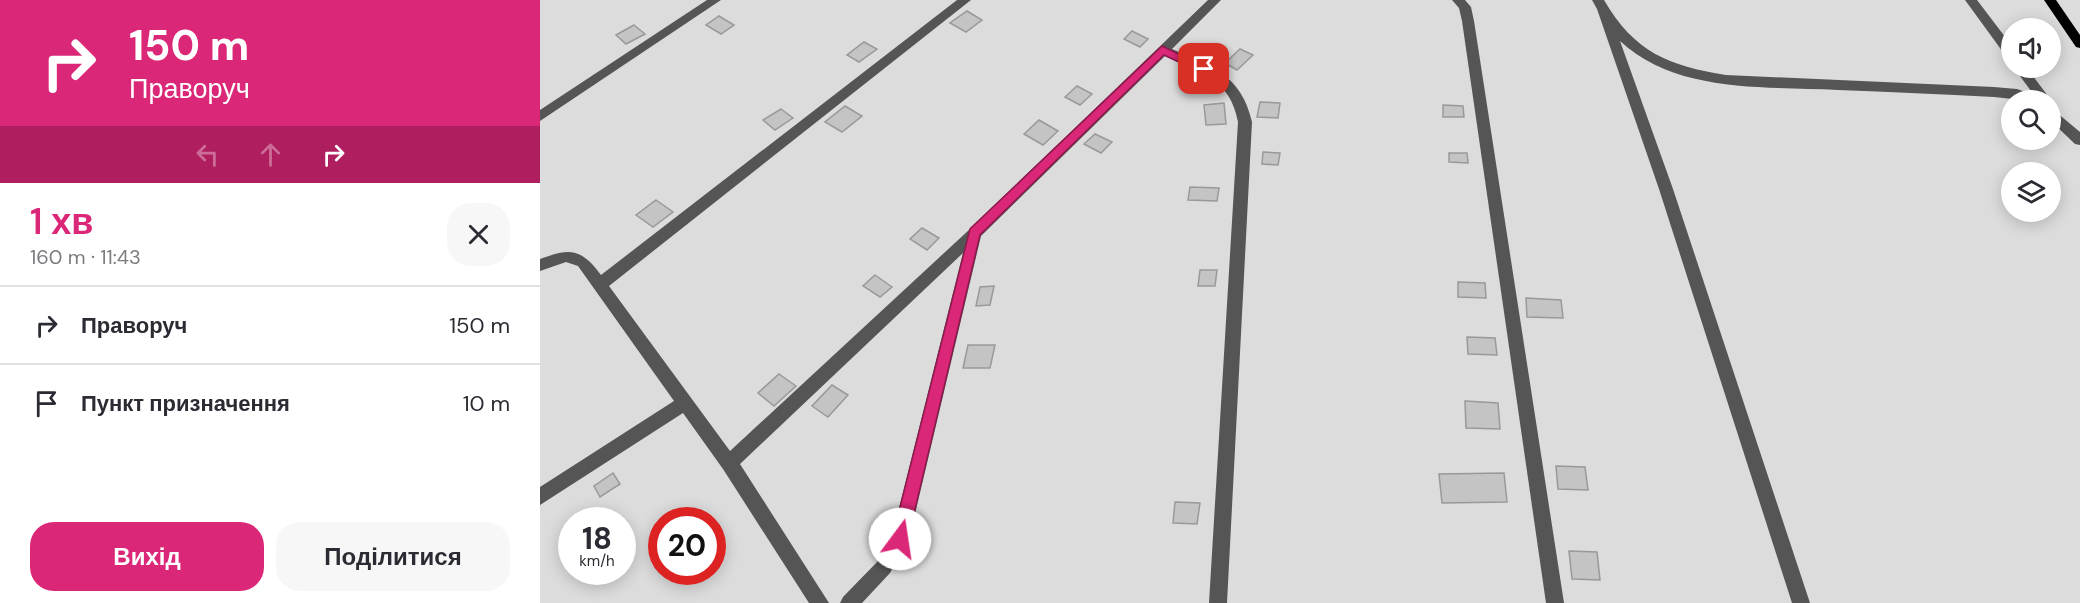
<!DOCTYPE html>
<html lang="uk">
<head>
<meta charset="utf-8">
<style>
  body { margin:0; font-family:"DM Sans",sans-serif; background:#f7f7f7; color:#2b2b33; height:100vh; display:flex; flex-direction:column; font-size:22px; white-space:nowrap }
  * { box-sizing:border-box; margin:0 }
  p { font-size:20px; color:#7c7c81 }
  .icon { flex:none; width:33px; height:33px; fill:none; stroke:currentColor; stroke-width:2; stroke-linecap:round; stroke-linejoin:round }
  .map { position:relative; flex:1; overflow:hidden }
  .panel { display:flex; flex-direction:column; background:#fff; width:540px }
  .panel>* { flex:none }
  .banner { background:#db2777; color:#fff; overflow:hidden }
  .buttons { position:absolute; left:1461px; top:18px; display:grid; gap:12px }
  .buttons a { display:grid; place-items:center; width:60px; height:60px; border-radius:50%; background:#fff; box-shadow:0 3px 15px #0003; font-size:30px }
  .speed { position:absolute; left:18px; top:507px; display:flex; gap:12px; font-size:30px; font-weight:700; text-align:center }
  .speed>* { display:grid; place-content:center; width:78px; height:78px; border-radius:50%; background:#fff; box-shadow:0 3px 15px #0003; line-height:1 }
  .speed small { font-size:15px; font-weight:400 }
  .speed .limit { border:9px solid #d22; background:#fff; color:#111 }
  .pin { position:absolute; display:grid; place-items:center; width:51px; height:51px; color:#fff; margin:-26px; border-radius:12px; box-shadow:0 3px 9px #0006 }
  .me { position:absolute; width:66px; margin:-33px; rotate:14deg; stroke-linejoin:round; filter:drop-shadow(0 0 4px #0008) }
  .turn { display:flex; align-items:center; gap:21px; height:126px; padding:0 30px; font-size:27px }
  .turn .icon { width:78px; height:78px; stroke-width:2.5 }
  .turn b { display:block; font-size:42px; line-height:51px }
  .lanes { display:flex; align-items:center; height:57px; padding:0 30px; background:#0003; justify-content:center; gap:30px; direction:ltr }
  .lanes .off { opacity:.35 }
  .round { display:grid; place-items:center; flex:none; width:63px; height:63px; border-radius:24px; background:#f7f7f7 }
  .head { display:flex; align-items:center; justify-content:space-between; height:102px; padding:0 30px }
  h1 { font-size:36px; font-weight:600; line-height:45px; color:#db2777 }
  .action { display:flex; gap:12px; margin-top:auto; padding:12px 30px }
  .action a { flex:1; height:69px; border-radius:24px; background:#db2777; color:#fff; font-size:24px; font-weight:600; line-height:69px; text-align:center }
  .action a+a { background:#f7f7f7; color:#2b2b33 }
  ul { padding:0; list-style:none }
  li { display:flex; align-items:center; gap:18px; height:78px; padding:0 30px; border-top:2px solid #e1e1e2 }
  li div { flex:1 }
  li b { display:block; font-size:22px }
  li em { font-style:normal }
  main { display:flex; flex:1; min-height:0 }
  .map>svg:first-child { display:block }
  .green { fill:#dcdcdc; fill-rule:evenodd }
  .building { fill:#c4c4c4; stroke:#999; stroke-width:1.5 }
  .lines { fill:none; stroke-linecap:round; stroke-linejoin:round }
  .minor { fill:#555; fill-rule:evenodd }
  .major { fill:#000; fill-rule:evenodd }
  .route { fill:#db2777; stroke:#8e194d; stroke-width:1.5 }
</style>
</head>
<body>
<main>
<section class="panel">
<div class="banner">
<div class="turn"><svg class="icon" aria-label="right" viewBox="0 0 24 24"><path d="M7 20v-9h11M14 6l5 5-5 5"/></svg><div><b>150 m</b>Праворуч</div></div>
<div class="lanes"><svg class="icon off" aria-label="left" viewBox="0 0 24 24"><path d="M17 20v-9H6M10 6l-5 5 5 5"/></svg><svg class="icon off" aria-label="ahead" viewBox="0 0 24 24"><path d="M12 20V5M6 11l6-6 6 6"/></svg><svg class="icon" aria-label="right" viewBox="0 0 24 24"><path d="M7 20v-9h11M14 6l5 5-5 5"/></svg></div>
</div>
<div class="head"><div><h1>1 хв</h1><p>160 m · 11:43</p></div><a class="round"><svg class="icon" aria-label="close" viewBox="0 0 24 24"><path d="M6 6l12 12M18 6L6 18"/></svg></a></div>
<ul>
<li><svg class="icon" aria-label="right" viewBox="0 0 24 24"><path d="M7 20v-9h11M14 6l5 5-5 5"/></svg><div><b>Праворуч</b></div><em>150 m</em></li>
<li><svg class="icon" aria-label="arrive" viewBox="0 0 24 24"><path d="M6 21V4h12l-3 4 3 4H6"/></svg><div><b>Пункт призначення</b></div><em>10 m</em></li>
</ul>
<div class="action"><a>Вихід</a><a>Поділитися</a></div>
</section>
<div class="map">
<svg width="1540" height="603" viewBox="0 0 1540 603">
  <rect width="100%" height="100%" fill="#fff"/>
  <path class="green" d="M0 0H1540V603H0ZM1472 28H1510V68H1472ZM1472 100H1510V140H1472ZM1472 172H1510V212H1472ZM32 520H82V572H32ZM122 520H172V572H122Z"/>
  <g class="building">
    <polygon points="427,11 442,20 426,32 410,23"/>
    <polygon points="179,16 194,25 181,34 166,25"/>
    <polygon points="94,25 105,34 86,44 76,35"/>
    <polygon points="592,31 608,39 600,47 584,39"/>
    <polygon points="324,42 337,49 319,62 307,55"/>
    <polygon points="700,49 713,55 697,70 685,63"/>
    <polygon points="649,72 667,81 658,89 641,79"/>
    <polygon points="537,86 552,94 540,105 525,97"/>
    <polygon points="720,102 740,103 738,118 717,117"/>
    <polygon points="684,103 686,124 666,125 664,105"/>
    <polygon points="903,105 923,106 924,117 903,117"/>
    <polygon points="305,106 322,116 302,132 285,122"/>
    <polygon points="241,109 253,118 235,130 223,120"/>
    <polygon points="499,120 518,131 503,145 484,134"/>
    <polygon points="555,134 572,142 561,153 544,144"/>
    <polygon points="723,152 740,153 738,165 722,164"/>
    <polygon points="909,153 927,153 928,163 909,162"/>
    <polygon points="650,187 679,188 677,201 648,200"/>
    <polygon points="116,200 133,212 113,227 96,215"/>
    <polygon points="382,228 399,238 387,250 370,239"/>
    <polygon points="660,270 677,270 675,286 658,286"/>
    <polygon points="335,275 352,287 340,297 323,286"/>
    <polygon points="918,282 945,283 946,298 918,297"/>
    <polygon points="454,286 450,305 436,306 440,287"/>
    <polygon points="986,298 1021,300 1023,318 987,317"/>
    <polygon points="927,337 955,338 957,355 928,354"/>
    <polygon points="428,345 455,345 450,368 423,368"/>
    <polygon points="239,374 256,386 234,406 218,393"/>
    <polygon points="292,385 308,395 288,417 272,406"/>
    <polygon points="925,401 958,403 960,429 926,428"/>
    <polygon points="1016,466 1045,467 1048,490 1018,489"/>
    <polygon points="73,473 80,484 60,497 54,486"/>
    <polygon points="964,473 967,502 902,503 899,474"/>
    <polygon points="635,502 660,503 657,524 633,523"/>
    <polygon points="1029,551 1057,552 1060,580 1032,579"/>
  </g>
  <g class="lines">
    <g class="minor">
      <polygon points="167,0 181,0 0,121 0,110"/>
      <path d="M417 0H431L69 286 190 451 430 229 668 0H681L632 49C672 67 701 74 712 122L687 603H669L698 122C690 79 661 72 625 56L441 236 369 539 350 573 322 603H300L303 597 338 561 352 536 423 253 200 464 289 603H269L183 469 143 413 0 505V487L134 401 38 266 26 262 0 271V259C30 248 41 248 61 275Z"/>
      <polygon points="912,0 925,0 931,7 934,21 1024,603 1006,603 922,21 919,8"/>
      <path d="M1052 0H1064C1094 52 1129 66 1186 75L1454 87 1477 89 1494 95 1474 68H1487L1511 100H1482L1454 97C1402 94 1350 92 1298 90 1225 86 1137 94 1080 41L1133 189 1270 603H1252L1119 189 1057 9Z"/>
      <polygon points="1425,0 1437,0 1472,46 1472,60 1468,59"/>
      <polygon points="1510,107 1540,132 1540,145 1535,144 1510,120"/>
    </g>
    <polygon class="major" points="1504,0 1516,0 1540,35 1540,48 1536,47"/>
  </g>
  <polygon class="route" points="622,46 669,69 668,72 660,72 624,55 440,235 368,539 365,545 360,547 354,545 352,539 430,229"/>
</svg>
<div class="buttons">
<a><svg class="icon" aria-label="sound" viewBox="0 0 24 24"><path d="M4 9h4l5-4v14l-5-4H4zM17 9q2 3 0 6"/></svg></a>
<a><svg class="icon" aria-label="search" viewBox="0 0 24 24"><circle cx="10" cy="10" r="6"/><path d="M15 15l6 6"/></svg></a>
<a><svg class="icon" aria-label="layers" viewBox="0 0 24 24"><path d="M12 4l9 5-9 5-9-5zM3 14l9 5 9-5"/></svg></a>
</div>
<div class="speed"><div>18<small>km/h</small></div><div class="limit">20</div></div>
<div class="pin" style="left:664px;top:69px;background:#d93025"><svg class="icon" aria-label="arrive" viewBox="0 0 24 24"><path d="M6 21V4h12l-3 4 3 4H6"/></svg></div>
<svg class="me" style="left:360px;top:539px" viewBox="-20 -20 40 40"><circle r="19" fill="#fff"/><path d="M0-13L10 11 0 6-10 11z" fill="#db2777"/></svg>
</div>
</main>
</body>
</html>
